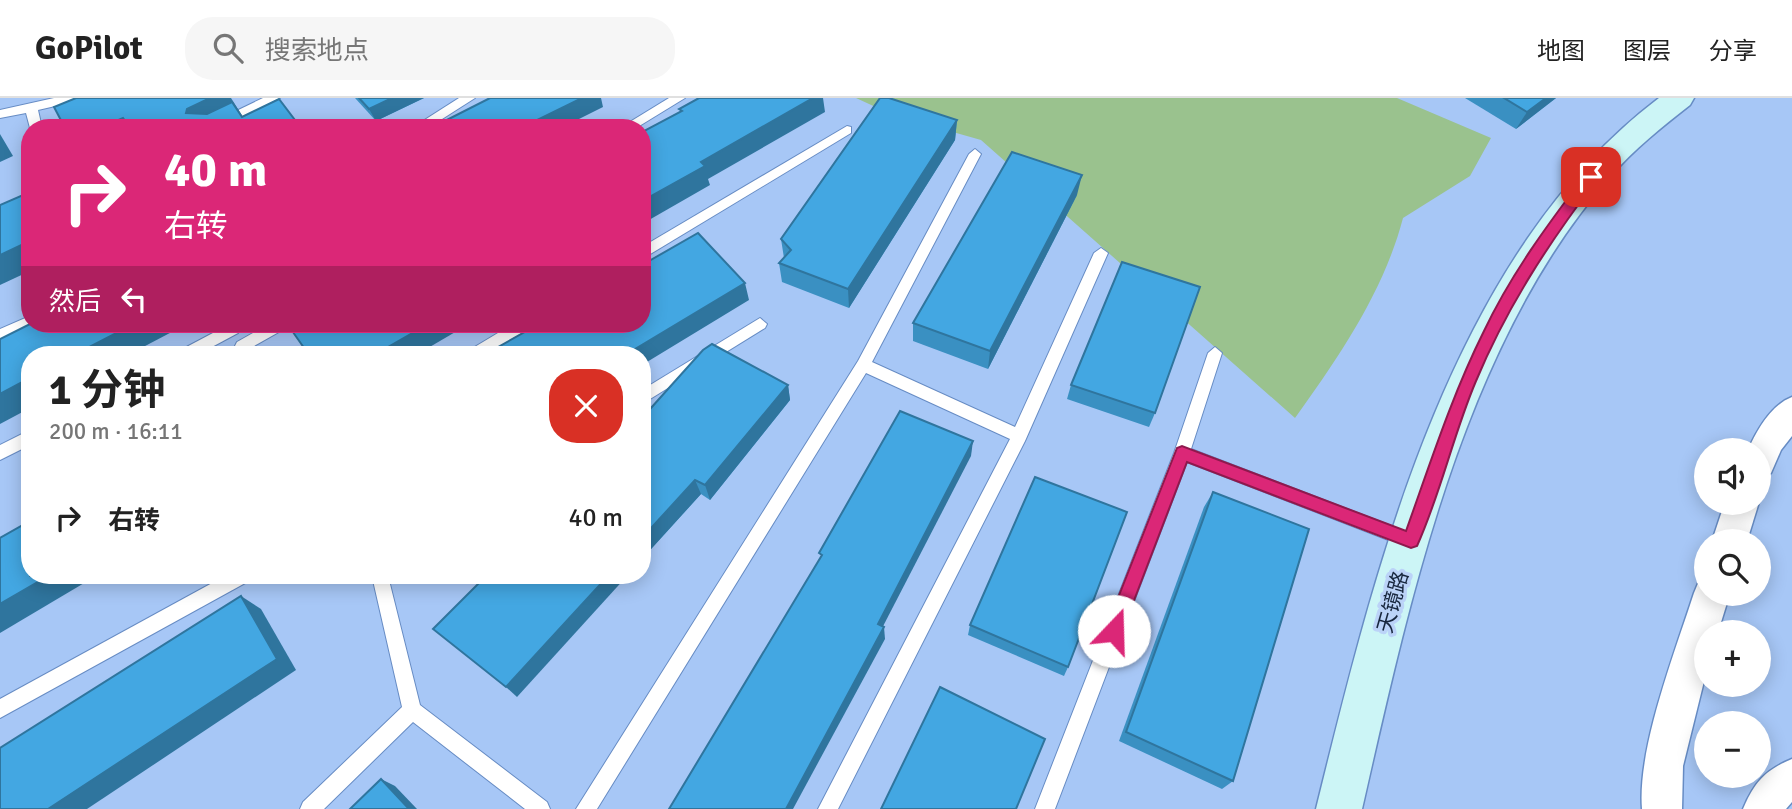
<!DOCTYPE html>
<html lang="zh">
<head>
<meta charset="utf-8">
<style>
  body { margin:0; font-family:Signika,"Noto Sans SC",sans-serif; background:#f6f6f6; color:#222; height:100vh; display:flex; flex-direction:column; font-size:26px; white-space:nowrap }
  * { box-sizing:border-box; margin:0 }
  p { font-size:23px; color:#767676 }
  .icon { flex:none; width:38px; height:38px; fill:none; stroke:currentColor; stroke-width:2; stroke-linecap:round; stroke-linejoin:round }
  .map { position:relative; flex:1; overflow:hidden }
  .details { position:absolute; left:21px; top:248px; width:630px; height:238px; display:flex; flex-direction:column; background:#fff; border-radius:28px; box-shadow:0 4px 18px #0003 }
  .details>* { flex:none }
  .guide { position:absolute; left:21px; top:21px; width:630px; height:214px; border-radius:28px; box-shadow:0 4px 18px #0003; background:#db2777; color:#fff; overflow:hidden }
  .buttons { position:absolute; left:1694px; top:340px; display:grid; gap:14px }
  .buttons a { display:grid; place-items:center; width:77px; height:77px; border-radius:50%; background:#fff; box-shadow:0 4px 18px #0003; font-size:35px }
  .pin { position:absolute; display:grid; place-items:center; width:60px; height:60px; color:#fff; margin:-30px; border-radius:14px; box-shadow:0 4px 10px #0006 }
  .me { position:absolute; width:77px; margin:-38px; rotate:21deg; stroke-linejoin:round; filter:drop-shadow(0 0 5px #0008) }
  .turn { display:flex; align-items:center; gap:24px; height:147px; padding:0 28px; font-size:32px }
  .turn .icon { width:91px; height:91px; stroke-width:2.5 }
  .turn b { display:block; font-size:49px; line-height:60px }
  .then { display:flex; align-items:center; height:66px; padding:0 28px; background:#0003; gap:14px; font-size:26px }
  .round { display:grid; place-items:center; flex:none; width:74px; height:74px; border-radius:28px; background:#f6f6f6 }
  .headline { display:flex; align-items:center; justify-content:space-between; height:119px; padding:0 28px }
  h1 { font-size:42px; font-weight:700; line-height:52px }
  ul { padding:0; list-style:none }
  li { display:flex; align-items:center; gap:21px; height:105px; padding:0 28px }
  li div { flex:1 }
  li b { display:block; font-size:26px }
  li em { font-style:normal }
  header { display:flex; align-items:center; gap:42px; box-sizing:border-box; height:98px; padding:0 35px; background:#fff; border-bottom:2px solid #e0e0e0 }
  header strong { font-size:33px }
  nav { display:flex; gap:38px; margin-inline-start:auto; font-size:24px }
  .search { width:490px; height:63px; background:#f6f6f6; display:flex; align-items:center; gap:18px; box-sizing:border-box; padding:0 24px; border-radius:28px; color:#767676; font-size:26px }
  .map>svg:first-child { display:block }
  .green { fill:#9ac28e }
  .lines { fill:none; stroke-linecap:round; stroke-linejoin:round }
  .lane-casing { stroke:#678cc4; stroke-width:2 }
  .street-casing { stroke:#678cc4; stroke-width:3 }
  .secondary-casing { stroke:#678cc4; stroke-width:3 }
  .lane { fill:#fff; fill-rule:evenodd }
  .street { fill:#fff; fill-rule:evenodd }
  .secondary { fill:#ccf5f6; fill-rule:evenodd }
  .wall { fill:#3a90c2 }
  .shaded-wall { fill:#2f759e }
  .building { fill:#43a7e2; stroke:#2f759e; stroke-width:2 }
  .route { fill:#db2777; stroke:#8e194d; stroke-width:2 }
  .labels { text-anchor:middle; stroke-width:7; stroke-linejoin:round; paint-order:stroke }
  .street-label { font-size:21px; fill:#17263d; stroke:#bbd3f8 }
</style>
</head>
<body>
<header>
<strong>GoPilot</strong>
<div class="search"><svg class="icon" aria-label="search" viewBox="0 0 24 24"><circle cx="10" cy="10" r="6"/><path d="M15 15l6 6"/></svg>搜索地点</div>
<nav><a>地图</a><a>图层</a><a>分享</a></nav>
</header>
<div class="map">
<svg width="1792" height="711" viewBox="0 0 1792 711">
  <rect width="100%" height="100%" fill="#a7c7f6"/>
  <path class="green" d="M856 0H1397L1491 40 1470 78 1403 120C1384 193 1339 259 1295 320L981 42 893 17Z"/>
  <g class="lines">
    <defs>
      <g id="lane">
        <polygon points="54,0 79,0 77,3 38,12 42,30 30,30 26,15 0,20 0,12"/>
        <polygon points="263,0 280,0 219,30 201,30"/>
        <polygon points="459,0 475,0 428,30 412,30"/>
        <polygon points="669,0 685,0 636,30 620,30"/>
        <polygon points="847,28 851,29 851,35 642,161 642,149"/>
        <polygon points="975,51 981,56 872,264 1015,329 1094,155 1101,150 1108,155 1025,343 838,711 818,711 1010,341 866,275 597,711 576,711 858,263 969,56"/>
        <polygon points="30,218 30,226 36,226 35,228 0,244 0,231"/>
        <polygon points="760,220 767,226 765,230 642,306 642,292"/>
        <polygon points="235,226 240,231 238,235 197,257 177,257 179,253 228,227"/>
        <polygon points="269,226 288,226 286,230 247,252 237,252 235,248 237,244"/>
        <polygon points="513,226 532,226 530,230 485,257 466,257 468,253"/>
        <polygon points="1215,249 1222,255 1191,351 1415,437 1417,442 1415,447 1409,450 1187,364 1055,711 1035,711 1174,355 1208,255"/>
        <polygon points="30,332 30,347 0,362 0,347"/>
        <polygon points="225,478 249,478 247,484 0,620 0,601"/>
        <polygon points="372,478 388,478 420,607 547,704 550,711 525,711 413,624 324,711 300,711 303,704 402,609"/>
      </g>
      <g id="street">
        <path d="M1792 299V338L1781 352 1771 375 1759 379V352H1748C1757 332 1771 307 1792 299Z"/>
        <polygon points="1759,403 1759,404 1747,443 1712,443 1725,404"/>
        <path d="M1706 480V495H1730L1718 534H1706V575L1683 668 1682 711H1642C1637 651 1675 554 1694 495L1699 483Z"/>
        <path d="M1792 661V704L1786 711H1743C1754 685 1765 672 1792 661Z"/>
      </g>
      <path id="secondary" d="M1659 0H1694L1690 7C1662 29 1634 51 1611 78 1464 244 1410 500 1362 711H1316C1376 468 1449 159 1659 0Z"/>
    </defs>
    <use href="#lane" class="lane-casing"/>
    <use href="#street" class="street-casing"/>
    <use href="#secondary" class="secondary-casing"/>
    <use href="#lane" class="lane"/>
    <use href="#street" class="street"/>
    <use href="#secondary" class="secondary"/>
  </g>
  <g class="wall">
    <polygon points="355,0 424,0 376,23"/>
    <polygon points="1465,0 1556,0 1516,31"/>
    <polygon points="957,22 955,42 849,210 782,184 779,165 784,160 781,141"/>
    <polygon points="1077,97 988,271 913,243 913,225"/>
    <polygon points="788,287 790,302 710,402 701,396 642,461 642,320"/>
    <polygon points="1071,287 1155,315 1149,329 1067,301"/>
    <polygon points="1213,394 1233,683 1222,691 1119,643 1204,409"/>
    <polygon points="970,527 1068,569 1064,578 968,537"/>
  </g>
  <g class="shaded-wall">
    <polygon points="210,0 231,0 250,30 186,15 187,11"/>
    <polygon points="392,0 424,0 376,23 369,11"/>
    <polygon points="582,0 601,0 603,9 561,30 521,30"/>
    <polygon points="813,0 823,0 825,14 708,81 710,87 642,126 642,103 701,64"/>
    <polygon points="1546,0 1556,0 1516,31 1527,14"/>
    <polygon points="123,20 132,30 100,30"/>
    <polygon points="957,22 955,42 849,210 848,191"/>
    <polygon points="0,36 13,58 0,64"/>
    <polygon points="1082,77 1077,97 988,271 990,253"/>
    <polygon points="30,143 30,173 0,187 0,157"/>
    <polygon points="745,185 749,202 642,267 642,257 625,257"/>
    <polygon points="134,226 187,226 128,257 74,257"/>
    <polygon points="428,226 469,226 416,257 374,257"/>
    <polygon points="30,280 30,310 0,326 0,296"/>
    <polygon points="788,287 790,302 710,402 705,387"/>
    <polygon points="973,343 971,358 878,538 878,526"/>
    <polygon points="695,382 701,396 642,461 642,440"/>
    <polygon points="48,478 96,478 0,535 0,506"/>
    <polygon points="608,478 627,478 517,599 506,589"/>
    <polygon points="241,498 261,511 296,572 87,711 48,711"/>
    <polygon points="884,529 885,541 793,711 786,711"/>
    <polygon points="381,681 395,688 417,711 409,711"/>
  </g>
  <g class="building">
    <polygon points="76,0 210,0 187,11 186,15 207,16 232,4 242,19 279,1 301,30 130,30 123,20 100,30 65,30 54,9"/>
    <polygon points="359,0 392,0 369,11"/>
    <polygon points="490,0 582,0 521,30 431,30"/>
    <polygon points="699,0 813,0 701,64 705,68 642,103 642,34 682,13 679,11"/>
    <polygon points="880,0 889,0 957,22 848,191 779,165 791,152 781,141"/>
    <polygon points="1504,0 1546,0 1527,14"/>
    <polygon points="1012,54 1082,77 990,253 913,225"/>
    <polygon points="30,94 30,143 0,157 0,107"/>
    <polygon points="698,135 745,185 625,257 484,257 539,226 642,226 642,167"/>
    <polygon points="1122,164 1200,189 1155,315 1071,287"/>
    <polygon points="30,226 134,226 74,257 30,257 30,280 0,296 0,241"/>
    <polygon points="290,226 428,226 374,257 309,257 288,227"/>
    <polygon points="712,246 788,287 705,387 695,382 642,440 642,320 703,252"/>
    <polygon points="900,313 973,343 878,526 884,529 786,711 669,711 822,457 819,455"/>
    <polygon points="1035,379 1127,414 1068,569 970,527"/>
    <polygon points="1213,394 1309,431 1233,683 1126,634"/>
    <polygon points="30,423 30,478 48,478 0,506 0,440"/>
    <polygon points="486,478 608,478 506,589 433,531"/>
    <polygon points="241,498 277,561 48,711 0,711 0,650"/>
    <polygon points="940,589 1045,641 1016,711 881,711"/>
    <polygon points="381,681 409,711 350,711"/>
  </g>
  <path class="route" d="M1591 74 1598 79 1596 83C1548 146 1507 209 1476 283 1453 337 1441 395 1417 448L1411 450 1187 364 1120 539 1114 541 1108 539 1105 533 1175 355 1177 350 1182 348 1406 433C1430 366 1452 297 1484 233 1511 176 1548 126 1586 76Z"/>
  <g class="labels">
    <g class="street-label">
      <text transform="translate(1393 504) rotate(-74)" y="7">天镜路</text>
    </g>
  </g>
</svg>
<div class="buttons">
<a><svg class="icon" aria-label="sound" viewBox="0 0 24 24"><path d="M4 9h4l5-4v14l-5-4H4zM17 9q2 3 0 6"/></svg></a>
<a><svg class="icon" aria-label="search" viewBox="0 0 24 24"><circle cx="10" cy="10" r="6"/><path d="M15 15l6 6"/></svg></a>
<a>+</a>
<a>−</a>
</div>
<div class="pin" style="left:1591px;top:79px;background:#d93025"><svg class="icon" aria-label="arrive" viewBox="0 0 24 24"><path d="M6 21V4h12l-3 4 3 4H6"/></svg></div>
<svg class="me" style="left:1114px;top:533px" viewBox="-20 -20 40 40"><circle r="19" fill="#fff"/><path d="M0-13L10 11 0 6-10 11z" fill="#db2777"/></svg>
<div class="guide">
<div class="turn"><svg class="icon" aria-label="right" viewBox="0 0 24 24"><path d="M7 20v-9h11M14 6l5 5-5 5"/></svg><div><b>40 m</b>右转</div></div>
<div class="then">然后<svg class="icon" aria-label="left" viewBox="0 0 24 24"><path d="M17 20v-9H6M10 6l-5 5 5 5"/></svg></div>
</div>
<section class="details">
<div class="headline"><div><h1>1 分钟</h1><p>200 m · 16:11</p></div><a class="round" style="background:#d93025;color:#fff"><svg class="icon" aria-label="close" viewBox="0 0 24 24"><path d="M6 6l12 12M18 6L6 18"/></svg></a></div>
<ul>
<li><svg class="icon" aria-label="right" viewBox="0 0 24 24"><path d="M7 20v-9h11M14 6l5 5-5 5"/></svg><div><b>右转</b></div><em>40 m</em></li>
</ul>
</section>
</div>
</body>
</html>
